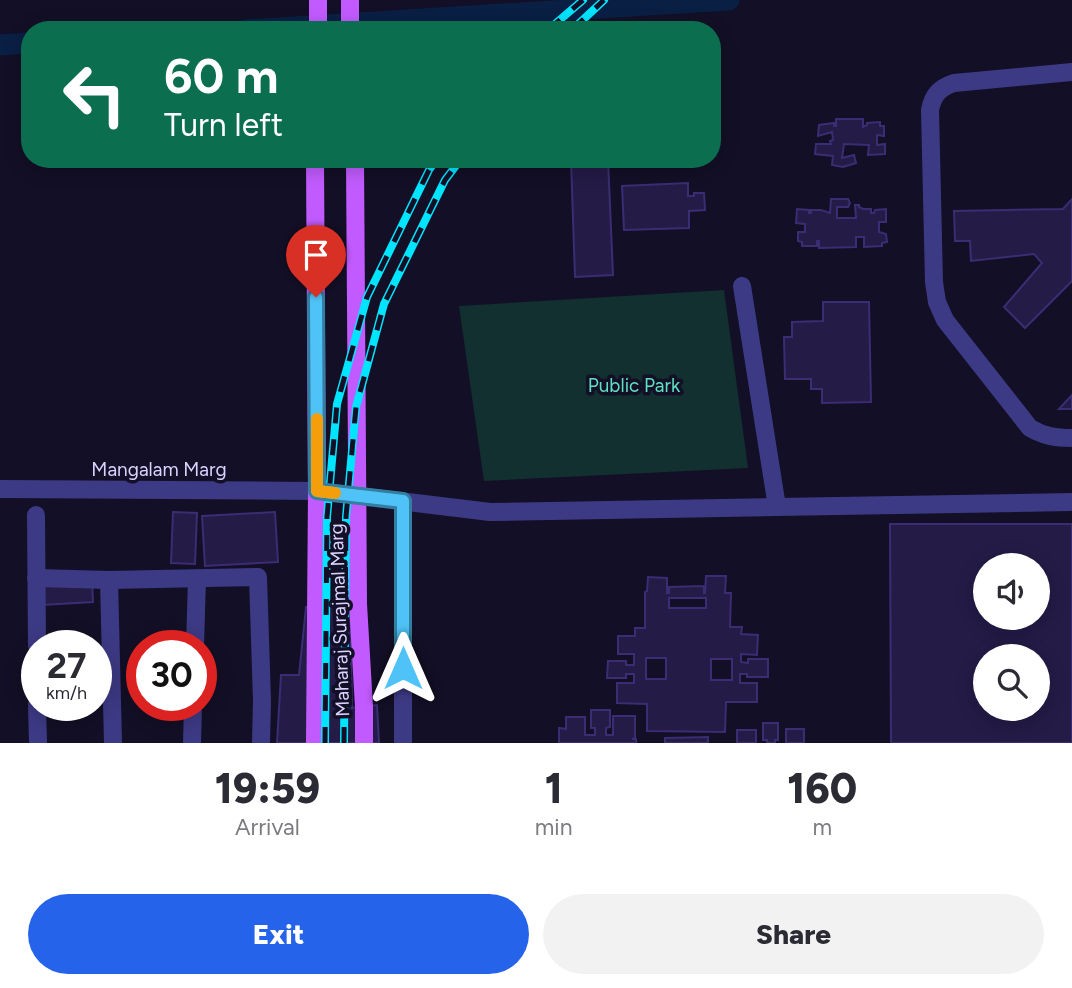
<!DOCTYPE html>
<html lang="en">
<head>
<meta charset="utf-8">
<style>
  body { margin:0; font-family:Figtree,sans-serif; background:#f2f2f3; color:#2b2b33; height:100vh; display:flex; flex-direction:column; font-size:26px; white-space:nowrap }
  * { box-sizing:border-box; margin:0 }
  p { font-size:23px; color:#7c7c81 }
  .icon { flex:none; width:38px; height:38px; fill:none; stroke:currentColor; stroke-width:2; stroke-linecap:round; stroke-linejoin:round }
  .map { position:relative; height:743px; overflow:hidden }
  .drawer { display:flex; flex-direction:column; background:#fff; flex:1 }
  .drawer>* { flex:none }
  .top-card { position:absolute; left:21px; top:21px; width:700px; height:147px; border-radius:28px; box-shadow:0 4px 18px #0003; background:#0b6e4f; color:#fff; overflow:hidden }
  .buttons { position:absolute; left:973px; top:553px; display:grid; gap:14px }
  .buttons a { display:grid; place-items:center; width:77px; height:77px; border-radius:50%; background:#fff; box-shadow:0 4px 18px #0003; font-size:35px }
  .speed { position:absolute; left:21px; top:630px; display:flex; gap:14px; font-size:35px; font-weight:700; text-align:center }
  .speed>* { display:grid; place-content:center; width:91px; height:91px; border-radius:50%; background:#fff; box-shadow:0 4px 18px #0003; line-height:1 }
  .speed small { font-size:18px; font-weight:400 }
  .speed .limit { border:10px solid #d22; background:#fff; color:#111 }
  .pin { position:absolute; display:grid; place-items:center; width:60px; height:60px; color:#fff; margin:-72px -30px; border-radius:50% 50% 50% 0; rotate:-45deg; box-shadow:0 0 7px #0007 }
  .pin .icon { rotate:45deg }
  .me { position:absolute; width:77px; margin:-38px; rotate:0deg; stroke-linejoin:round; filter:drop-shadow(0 0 5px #0008) }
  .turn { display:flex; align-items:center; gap:24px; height:147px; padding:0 28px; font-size:32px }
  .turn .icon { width:91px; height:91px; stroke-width:2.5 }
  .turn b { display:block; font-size:49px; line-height:60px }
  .eta { display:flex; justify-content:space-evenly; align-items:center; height:119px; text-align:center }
  .eta b { font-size:42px; font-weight:800; line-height:49px }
  .action { display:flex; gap:14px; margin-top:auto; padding:14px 28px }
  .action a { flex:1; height:80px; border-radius:42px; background:#2563eb; color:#fff; font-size:28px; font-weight:800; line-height:80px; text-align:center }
  .action a+a { background:#f2f2f3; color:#2b2b33 }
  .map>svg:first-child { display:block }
  .green { fill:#12302f }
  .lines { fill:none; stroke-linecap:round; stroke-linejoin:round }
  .canal { stroke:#0a1f44; stroke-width:21 }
  .building { fill:#241b47; stroke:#3b2d73; stroke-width:2; fill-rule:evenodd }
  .minor { stroke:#3d3a85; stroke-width:18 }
  .major { stroke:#c25bff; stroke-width:18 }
  .rail-casing { stroke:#00e5ff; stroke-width:8 }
  .rail { stroke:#130f26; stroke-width:5; stroke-dasharray:16; stroke-linecap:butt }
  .route-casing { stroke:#337fa1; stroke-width:18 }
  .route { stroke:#4fc3f7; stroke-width:12 }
  .slow { stroke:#f59e0b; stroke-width:12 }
  .labels { text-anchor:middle; stroke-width:7; stroke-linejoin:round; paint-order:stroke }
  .park-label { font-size:19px; fill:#5fe0c0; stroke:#130f26 }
  .street-label { font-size:19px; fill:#d9d4ff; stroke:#130f26 }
</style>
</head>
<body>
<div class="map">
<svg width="1072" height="743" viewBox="0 0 1072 743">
  <rect width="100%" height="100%" fill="#130f26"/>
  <polygon class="green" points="724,290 748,468 484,481 459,306"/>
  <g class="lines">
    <g class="canal">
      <polyline points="246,30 729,0"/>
      <polyline points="0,45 30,43"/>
    </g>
  </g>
  <g class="building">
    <polygon points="836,119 863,119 863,127 867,125 867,123 880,122 880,126 884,126 884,136 877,135 877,145 885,144 885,154 868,155 869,145 844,144 842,158 854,155 856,163 843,167 832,165 833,156 815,154 816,144 831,144 830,141 833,140 832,132 818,136 819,125 834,123 834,126 836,126"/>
    <polygon points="571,159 608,159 613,275 575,277"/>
    <polygon points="688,183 688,196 694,196 694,193 704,193 705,210 689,211 689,228 624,230 622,186"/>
    <polygon points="831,199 848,199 850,203 848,207 837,207 837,218 856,218 855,205 859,205 859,207 863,209 871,209 871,213 874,213 875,210 886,209 886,222 879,222 879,232 886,234 887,242 882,243 882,246 864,247 864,237 856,237 856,247 819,248 819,241 817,241 817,246 802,246 802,242 798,241 798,232 805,232 805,224 796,223 797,209 809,210 809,213 811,213 811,210 821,210 830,213"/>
    <polygon points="1072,199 1072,281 1025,328 1004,307 1042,263 1034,254 971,261 970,241 955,241 954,211 1063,209"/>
    <polygon points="823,302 869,302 871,402 822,403 822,389 811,389 811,379 785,379 784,337 792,337 792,322 823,321"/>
    <polygon points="1072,395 1072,409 1059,409"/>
    <polygon points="173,512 197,513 195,564 171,563"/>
    <polygon points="275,512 278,562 205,566 202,516"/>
    <path d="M890 524H1072V743H891ZM985 565H1038V618H985ZM985 656H1038V709H985Z"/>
    <path d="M706 576H726L725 593H731L730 627H742L741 634 758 635 757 655 741 654V662L748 663V659H768V677H747V674H740V683H757V702H726L725 732 647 731V704L617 703V683H634V674H626V678H607L608 661H626V665H634V654H618V636H635V628H645V592L647 591 648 577 667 578V593H669V587L704 586V593H705ZM669 598H706V608H669ZM646 658H666V679H646ZM711 659H732V680H711Z"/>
    <polygon points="92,581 93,602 42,605 41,583"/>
    <polygon points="306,607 350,607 352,708 377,705 379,743 277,743 281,675 299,675"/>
    <polygon points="591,710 610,710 610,727 606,728 606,735 613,735 613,716 635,716 635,738 632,739 636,739 636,743 559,743 559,728 566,729 566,717 585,717 585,735 595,735 595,728 591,728"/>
    <polygon points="763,723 778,723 778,740 775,740 775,743 767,743 767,740 763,740"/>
    <rect x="786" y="729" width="18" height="14"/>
    <rect x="737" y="730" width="19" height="13"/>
    <polygon points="708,737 708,743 665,743 665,738"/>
  </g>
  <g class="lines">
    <g class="minor">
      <path d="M1072 72 954 83C939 88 933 95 930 110L934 282 937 302 945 320 1030 428C1044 436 1055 438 1072 438"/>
      <polyline points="742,286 777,507"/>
      <polyline points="0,489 317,491 490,512 1072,502"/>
      <polyline points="403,501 403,743"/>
      <polyline points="36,515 37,646"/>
      <polyline points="36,578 109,580 258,577 262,701 261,743"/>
      <polyline points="109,580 113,743"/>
      <polyline points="195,646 197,579"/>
      <polyline points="37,705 38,743"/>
      <polyline points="192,743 193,705"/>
    </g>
    <g class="major">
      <polyline points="350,0 350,30"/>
      <polyline points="318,30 318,0"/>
      <polyline points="315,159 317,491 315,743"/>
      <polyline points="355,159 358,604 364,707 364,743"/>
    </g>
    <defs>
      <g id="rail">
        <polyline points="548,30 583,0"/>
        <polyline points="572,30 604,0"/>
        <polyline points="325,743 327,517 337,404 367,297 429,170 437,159"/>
        <polyline points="344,743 346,517 356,407 384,304 445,180 461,159"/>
      </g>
    </defs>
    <use href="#rail" class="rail-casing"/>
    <use href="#rail" class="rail"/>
  </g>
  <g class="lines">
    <defs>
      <polyline id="route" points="316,297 317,491 403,501 403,668"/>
    </defs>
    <use href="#route" class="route-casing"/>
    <use href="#route" class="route"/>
    <polyline class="slow" points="317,419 317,491 335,493"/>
  </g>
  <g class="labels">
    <g class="park-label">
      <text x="634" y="392">Public Park</text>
    </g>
    <g class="street-label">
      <text x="159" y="476">Mangalam Marg</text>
      <text transform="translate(339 620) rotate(-92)" y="7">Maharaj Surajmal Marg</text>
    </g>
  </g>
</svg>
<div class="buttons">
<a><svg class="icon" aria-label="sound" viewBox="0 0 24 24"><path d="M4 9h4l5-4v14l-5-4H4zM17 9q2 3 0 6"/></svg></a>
<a><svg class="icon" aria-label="search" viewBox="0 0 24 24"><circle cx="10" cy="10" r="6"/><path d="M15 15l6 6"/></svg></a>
</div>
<div class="speed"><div>27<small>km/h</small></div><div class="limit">30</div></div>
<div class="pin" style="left:316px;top:297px;background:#d93025"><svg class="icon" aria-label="arrive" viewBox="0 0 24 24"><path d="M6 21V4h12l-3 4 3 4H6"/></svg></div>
<svg class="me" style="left:403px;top:668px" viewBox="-20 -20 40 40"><path d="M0-17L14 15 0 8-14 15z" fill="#4fc3f7" stroke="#fff" stroke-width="4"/></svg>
<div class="top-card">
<div class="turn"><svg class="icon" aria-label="left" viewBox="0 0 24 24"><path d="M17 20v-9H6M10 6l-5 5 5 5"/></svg><div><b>60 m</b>Turn left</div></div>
</div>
</div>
<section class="drawer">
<div class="eta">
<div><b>19:59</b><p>Arrival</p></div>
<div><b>1</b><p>min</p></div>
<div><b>160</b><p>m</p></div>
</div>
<div class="action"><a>Exit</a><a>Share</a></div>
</section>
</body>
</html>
